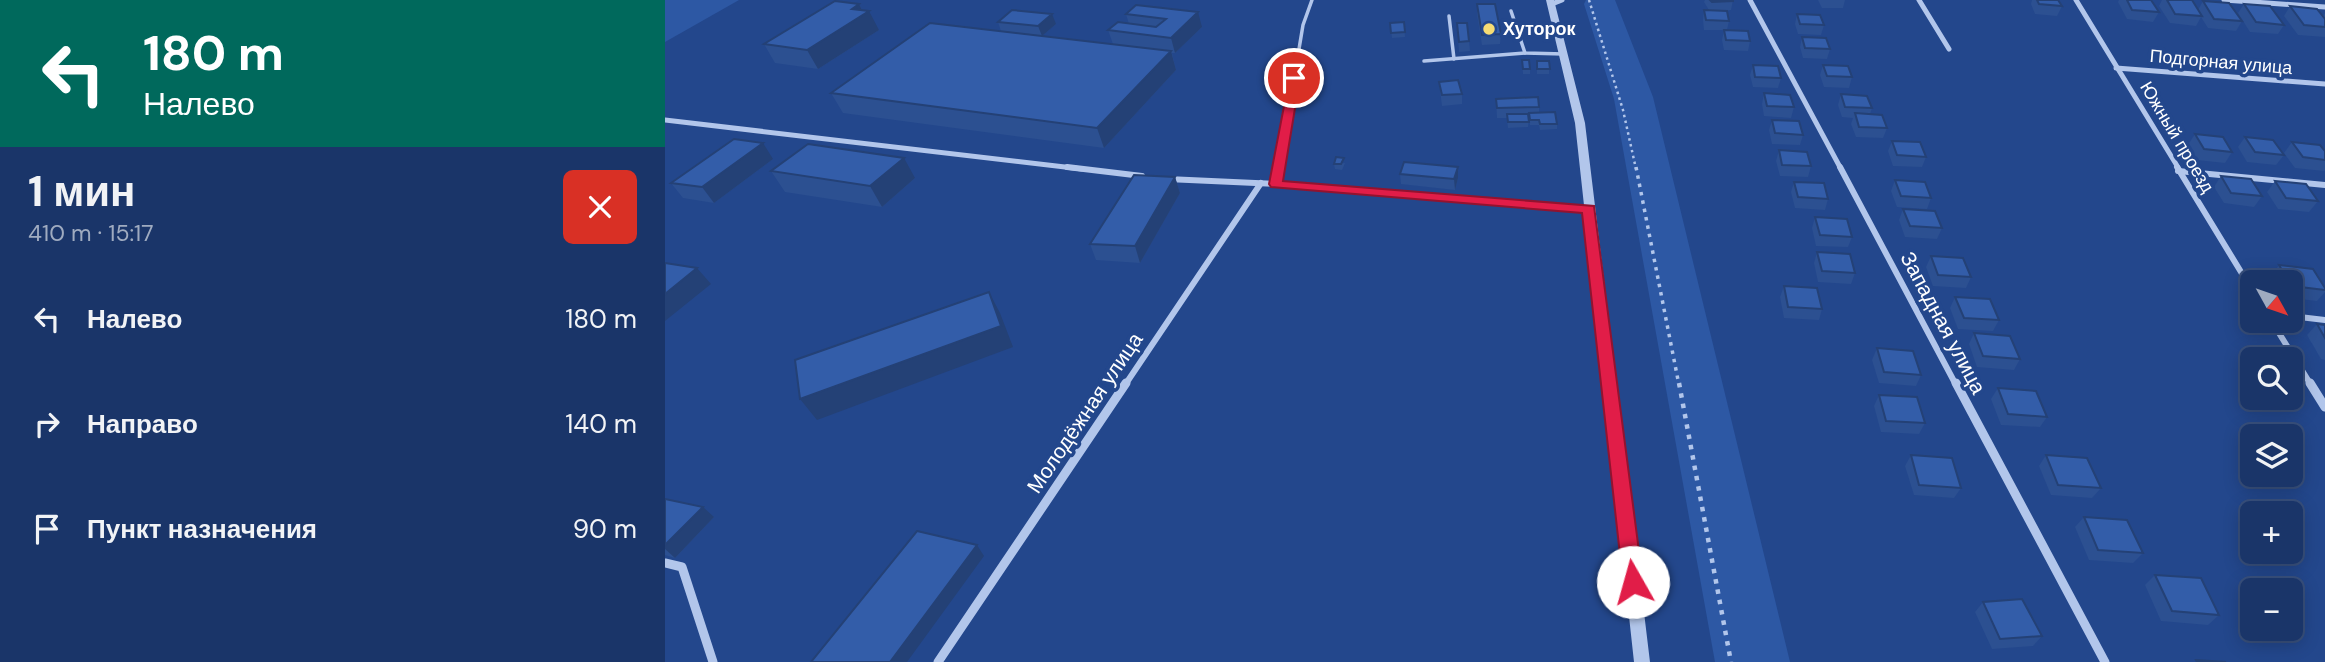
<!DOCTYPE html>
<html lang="ru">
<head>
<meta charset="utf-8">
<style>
  body { margin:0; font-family:"DM Sans",sans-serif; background:#233d6f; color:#f1f3f6; height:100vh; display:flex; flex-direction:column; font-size:26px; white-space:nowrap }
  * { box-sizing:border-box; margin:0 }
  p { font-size:23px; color:#9fabc0 }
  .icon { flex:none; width:38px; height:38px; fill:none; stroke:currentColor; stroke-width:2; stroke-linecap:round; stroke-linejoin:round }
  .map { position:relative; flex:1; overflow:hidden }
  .panel { display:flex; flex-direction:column; background:#1a3569; width:665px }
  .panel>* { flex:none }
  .hud { background:#00695c; color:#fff; overflow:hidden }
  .needle { width:46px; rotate:130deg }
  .fabs { position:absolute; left:1575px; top:270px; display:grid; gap:14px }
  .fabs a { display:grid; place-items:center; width:63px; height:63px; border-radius:10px; background:#1a3569; box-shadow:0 4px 18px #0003,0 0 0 2px #38507d; font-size:35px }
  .pin { position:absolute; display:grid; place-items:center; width:60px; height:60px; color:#fff; margin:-30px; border:4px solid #fff; border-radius:50%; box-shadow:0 2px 7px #0007 }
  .me { position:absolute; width:77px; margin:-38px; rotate:353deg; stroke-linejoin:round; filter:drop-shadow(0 0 5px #0008) }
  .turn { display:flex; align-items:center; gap:24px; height:147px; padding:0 28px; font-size:32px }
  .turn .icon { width:91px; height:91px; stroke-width:2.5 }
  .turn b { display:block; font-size:49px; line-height:60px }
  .round { display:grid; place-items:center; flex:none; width:74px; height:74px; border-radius:10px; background:#233d6f }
  .overview { display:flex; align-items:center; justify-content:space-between; height:119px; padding:0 28px }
  h1 { font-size:42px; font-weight:700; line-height:52px }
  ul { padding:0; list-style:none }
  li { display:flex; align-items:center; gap:21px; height:105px; padding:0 28px }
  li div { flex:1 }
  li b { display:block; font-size:26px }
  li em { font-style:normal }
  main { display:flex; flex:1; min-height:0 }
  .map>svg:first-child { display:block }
  .green { fill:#2d58a4 }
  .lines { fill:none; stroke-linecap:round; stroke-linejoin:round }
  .path-far2 { stroke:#b2c6eb; stroke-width:2.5; stroke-dasharray:2.5 3.5; stroke-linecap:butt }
  .path-far1 { stroke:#b2c6eb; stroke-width:3.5; stroke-dasharray:3.5 5; stroke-linecap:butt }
  .path { stroke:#b2c6eb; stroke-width:4.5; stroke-dasharray:4.5 6; stroke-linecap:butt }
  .service-far1 { stroke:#b2c6eb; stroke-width:3.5 }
  .service { stroke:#b2c6eb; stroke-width:5 }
  .minor-far2 { stroke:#b2c6eb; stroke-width:5 }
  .minor-far1 { stroke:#b2c6eb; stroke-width:6 }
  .minor { stroke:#b2c6eb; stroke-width:9 }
  .tertiary { fill:#b2c6eb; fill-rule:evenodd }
  .wall { fill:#2c5091 }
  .shaded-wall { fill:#244176 }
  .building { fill:#335da9; stroke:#244176; stroke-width:2 }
  .route { fill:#e11d48; stroke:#92132f; stroke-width:2 }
  .poi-dot { fill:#f6dc74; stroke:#23478c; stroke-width:2.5 }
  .labels { text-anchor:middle; stroke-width:7; stroke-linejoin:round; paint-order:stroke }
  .far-poi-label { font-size:18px; font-weight:bold; fill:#fff; stroke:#23478c; text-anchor:start }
  .far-street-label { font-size:18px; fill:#fff; stroke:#23478c }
  .street-label { font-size:21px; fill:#fff; stroke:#23478c }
</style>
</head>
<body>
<main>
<section class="panel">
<div class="hud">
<div class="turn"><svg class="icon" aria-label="left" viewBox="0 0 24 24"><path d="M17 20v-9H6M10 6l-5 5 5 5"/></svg><div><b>180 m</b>Налево</div></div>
</div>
<div class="overview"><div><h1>1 мин</h1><p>410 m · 15:17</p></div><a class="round" style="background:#d93025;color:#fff"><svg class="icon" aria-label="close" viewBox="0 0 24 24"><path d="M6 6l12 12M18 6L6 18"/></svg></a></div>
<ul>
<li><svg class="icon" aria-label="left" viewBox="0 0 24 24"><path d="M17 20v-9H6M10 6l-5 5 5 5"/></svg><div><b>Налево</b></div><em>180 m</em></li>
<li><svg class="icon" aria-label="right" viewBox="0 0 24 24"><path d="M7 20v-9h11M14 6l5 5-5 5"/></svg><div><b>Направо</b></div><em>140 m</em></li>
<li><svg class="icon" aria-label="arrive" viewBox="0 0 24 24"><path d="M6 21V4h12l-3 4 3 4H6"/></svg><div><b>Пункт назначения</b></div><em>90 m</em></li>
</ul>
</section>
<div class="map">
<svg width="1660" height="662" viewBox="0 0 1660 662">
  <rect width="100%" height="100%" fill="#23478c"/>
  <g class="green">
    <polygon points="0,0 74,0 0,42"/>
    <polygon points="921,0 950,0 988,97 1125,662 1050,662 949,99 919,4"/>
  </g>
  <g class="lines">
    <polyline class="path-far2" points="924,0 958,110 971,169"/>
    <polyline class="path-far1" points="971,167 1014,385"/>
    <polyline class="path" points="1014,383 1066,662"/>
    <g class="service-far1">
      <polyline points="846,11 860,53 899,54"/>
      <polyline points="784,16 789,59"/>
      <polyline points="759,61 860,53"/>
      <polyline points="614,169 638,25 647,0"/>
    </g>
    <polyline class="service" points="611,184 614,167"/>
    <g class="minor-far2">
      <polyline points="1085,0 1176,169"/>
      <polyline points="1254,0 1284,49"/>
      <polyline points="1411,0 1514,169"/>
      <polyline points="1559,0 1660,7"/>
      <polyline points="887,4 897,0"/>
      <polyline points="1451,68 1660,84"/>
      <polyline points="0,120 417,169"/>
    </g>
    <g class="minor-far1">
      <polyline points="402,167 477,176"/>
      <polyline points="1175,167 1291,385"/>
      <polyline points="1512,167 1587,290"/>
      <polyline points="1513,171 1660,185"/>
      <polyline points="502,179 611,184 924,209"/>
      <polyline points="1626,316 1660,320"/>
      <polyline points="1606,320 1646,385"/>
      <polyline points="460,385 596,183"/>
    </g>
    <g class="minor">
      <polyline points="1291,383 1440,662"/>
      <polyline points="1645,383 1660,407"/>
      <polyline points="0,563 17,567 48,662"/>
      <polyline points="273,662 461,383"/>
    </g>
    <polygon class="tertiary" points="881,0 889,0 920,123 985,662 969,662 910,123"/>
  </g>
  <g class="wall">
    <polygon points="1040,0 1068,0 1066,10 1058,11 1064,21 1062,30 1085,41 1083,51 1059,50 1057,40 1059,30 1039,30 1038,20 1039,10 1044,10 1039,2"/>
    <polygon points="1153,0 1180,0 1178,8 1157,8"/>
    <polygon points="1367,0 1393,0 1397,6 1392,16 1370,14 1366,4"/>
    <polygon points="1454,0 1486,0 1494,12 1488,22 1462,19 1453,2"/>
    <polygon points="1497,0 1527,0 1533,10 1538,1 1577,21 1571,31 1543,28 1536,17 1531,26 1505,23 1494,6"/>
    <polygon points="194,4 197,10 214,30 153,69 110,63 99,44"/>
    <polygon points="812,4 836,34 835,44 817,45 812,14"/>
    <polygon points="1579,4 1619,25 1613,34 1585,32 1573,13"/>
    <polygon points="471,5 537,27 510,53 507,53 511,70 439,148 178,113 166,93 336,31 333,22 391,24 377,36 448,44 443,30 464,24 461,14"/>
    <polygon points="1625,6 1658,16 1660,13 1660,37 1633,35 1619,16"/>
    <polygon points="1132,14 1159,25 1156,35 1133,34 1130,24"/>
    <polygon points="739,22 740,37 727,38 725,23"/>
    <polygon points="792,23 804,41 805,51 794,52"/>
    <polygon points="1137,37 1165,49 1162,59 1138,58 1135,47"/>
    <polygon points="857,60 865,69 865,74 858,74"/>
    <polygon points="884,61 884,74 872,74 872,66"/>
    <polygon points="1088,65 1116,78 1113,88 1088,87 1085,75"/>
    <polygon points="1158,65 1187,77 1184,88 1159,87 1155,75"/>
    <polygon points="774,82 797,94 797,104 777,106"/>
    <polygon points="1099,93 1129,107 1126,118 1099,116 1097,104"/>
    <polygon points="1176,94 1207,108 1205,114 1222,128 1218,138 1191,137 1186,124 1188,118 1177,117 1173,105"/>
    <polygon points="831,99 874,107 874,113 892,124 892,129 875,130 874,125 865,125 864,117 863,127 843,128 842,118 832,118"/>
    <polygon points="1107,120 1138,135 1135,145 1107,144 1104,130"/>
    <polygon points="1530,134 1567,152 1560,163 1532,160 1523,145"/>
    <polygon points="1580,137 1619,155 1611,165 1582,162 1573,147"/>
    <polygon points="1227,141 1261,157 1257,167 1228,166 1223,151"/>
    <polygon points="1627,142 1660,151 1660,170 1659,171 1630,168 1619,153"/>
    <polygon points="1114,150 1146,166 1143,177 1115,176 1111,161"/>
    <polygon points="108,159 49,203 18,198 6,183"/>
    <polygon points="680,163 677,170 670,169 669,164"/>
    <polygon points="793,167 793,178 790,190 736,184 735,174"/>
    <polygon points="106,171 250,178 217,207 120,192"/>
    <polygon points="1556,176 1597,196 1589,207 1559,203 1549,187"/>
    <polygon points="510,177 515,193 475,263 431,260 425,244"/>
    <polygon points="1230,180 1266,198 1262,209 1232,207 1226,191"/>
    <polygon points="1610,181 1653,201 1644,212 1613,209 1602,192"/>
    <polygon points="1129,182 1163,199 1160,210 1130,208 1126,192"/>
    <polygon points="1238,209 1277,228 1272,239 1240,237 1234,220"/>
    <polygon points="1150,217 1187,237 1183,247 1151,246 1147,228"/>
    <polygon points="1152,252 1190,273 1186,284 1153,282 1149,263"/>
    <polygon points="1266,256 1306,277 1301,288 1268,286 1261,267"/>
    <polygon points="1614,265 1660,288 1660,292 1652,301 1626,298 1626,282 1609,282 1606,276"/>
    <polygon points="1119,286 1157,309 1154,320 1119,318 1115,297"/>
    <polygon points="1290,297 1334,320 1328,331 1293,329 1285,308"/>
    <polygon points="1652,324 1660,325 1660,360 1656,359 1642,335"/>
    <polygon points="1309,333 1355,359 1349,370 1312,367 1304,344"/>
    <polygon points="1212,348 1256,375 1251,386 1214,383 1207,360"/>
    <polygon points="1333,388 1382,417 1375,427 1336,425 1326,399"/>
    <polygon points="1214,395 1260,423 1254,434 1216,432 1209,406"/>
    <polygon points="1246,455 1296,488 1289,498 1249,495 1240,466"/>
    <polygon points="1381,455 1436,488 1427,498 1386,495 1374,466"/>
    <polygon points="0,499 49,517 10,558 0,555"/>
    <polygon points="1419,517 1478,553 1468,563 1424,560 1410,527"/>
    <polygon points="1490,575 1554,615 1543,625 1496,621 1480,585"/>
    <polygon points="1318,602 1377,636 1368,646 1327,649 1310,612"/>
  </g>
  <g class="shaded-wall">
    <polygon points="194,4 199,14 204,11 214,30 153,69 142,50 187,9"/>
    <polygon points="533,12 537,27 510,53 506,38"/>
    <polygon points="387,14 391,24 377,36 373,26"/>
    <polygon points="506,51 511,70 439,148 432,128"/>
    <polygon points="98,143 108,159 49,203 37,187"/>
    <polygon points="239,158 250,178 217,207 205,186"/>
    <polygon points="793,167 793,178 790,190 789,179"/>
    <polygon points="510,177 515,193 475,263 470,246"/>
    <polygon points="32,268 46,284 0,321 0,294"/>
    <polygon points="324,292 335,313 348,347 152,420 135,399"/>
    <polygon points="38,507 49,517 10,558 0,549 0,545"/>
    <polygon points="312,545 319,556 242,662 225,662"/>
  </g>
  <g class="building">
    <polygon points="1045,0 1068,0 1068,1 1047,2"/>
    <polygon points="1372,0 1393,0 1397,6 1374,4"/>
    <polygon points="1462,0 1486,0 1494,12 1467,10"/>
    <polygon points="1502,0 1527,0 1537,16 1510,14"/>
    <polygon points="170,1 194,4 187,9 204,11 142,50 99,44"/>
    <polygon points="1538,1 1564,3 1577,21 1549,19"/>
    <polygon points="812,4 830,4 836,34 817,35"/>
    <polygon points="1579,4 1605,6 1619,25 1591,22"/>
    <polygon points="471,5 533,12 506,38 443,30 453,22 491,27 501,19 461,14"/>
    <polygon points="1625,6 1652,9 1660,19 1660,27 1639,25"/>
    <polygon points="347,10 387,14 373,26 333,22"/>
    <polygon points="1039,10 1062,11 1064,21 1041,20"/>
    <polygon points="1132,14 1155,15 1159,25 1135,24"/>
    <polygon points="739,22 740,32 726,33 725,23"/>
    <polygon points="265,23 506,51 432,128 166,93"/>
    <polygon points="792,23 802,23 804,41 794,42"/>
    <polygon points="1059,30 1083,31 1085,41 1061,40"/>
    <polygon points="1137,37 1161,38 1165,49 1140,48"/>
    <polygon points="857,60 864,60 865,69 858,69"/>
    <polygon points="872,61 884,61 885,69 872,69"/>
    <polygon points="1088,65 1113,66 1116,78 1090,77"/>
    <polygon points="1158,65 1183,66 1187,77 1162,76"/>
    <polygon points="793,80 797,94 777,95 774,82"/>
    <polygon points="1099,93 1125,95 1129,107 1102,106"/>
    <polygon points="1176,94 1202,96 1207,108 1180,107"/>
    <polygon points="873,97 874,107 832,108 831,99"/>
    <polygon points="890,112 892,124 875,124 874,120 865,120 864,113"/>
    <polygon points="1190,113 1217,115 1222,128 1194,127"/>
    <polygon points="842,114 863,114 864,122 843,122"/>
    <polygon points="1107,120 1134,121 1138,135 1110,133"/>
    <polygon points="1530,134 1558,137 1567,152 1539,149"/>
    <polygon points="1580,137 1608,140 1619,155 1590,152"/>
    <polygon points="69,139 98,143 37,187 6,183"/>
    <polygon points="1227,141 1255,142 1261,157 1232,155"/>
    <polygon points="1627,142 1655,145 1660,151 1660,160 1638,157"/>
    <polygon points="143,144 239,158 205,186 106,171"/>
    <polygon points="1114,150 1142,152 1146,166 1117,165"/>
    <polygon points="671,157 679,158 676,164 669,164"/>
    <polygon points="739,162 793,167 789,179 735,174"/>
    <polygon points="469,175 510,177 470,246 425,244"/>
    <polygon points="1556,176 1586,179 1597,196 1566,193"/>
    <polygon points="1230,180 1260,182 1266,198 1236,196"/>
    <polygon points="1610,181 1641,184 1653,201 1621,198"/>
    <polygon points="1129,182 1159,183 1163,199 1133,197"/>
    <polygon points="1238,209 1270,211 1277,228 1245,226"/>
    <polygon points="1150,217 1182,219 1187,237 1155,235"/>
    <polygon points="1152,252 1185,254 1190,273 1157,271"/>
    <polygon points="1266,256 1298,258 1306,277 1273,275"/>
    <polygon points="0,263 32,268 0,294"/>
    <polygon points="1614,265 1648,269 1660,288 1660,290 1627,286 1626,282 1624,282"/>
    <polygon points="1119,286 1152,288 1157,309 1123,307"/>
    <polygon points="324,292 336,326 135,399 130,360"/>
    <polygon points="1290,297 1325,299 1334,320 1299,318"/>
    <polygon points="1652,324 1660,325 1660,338"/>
    <polygon points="1309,333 1345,336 1355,359 1318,356"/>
    <polygon points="1212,348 1248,351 1256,375 1219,372"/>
    <polygon points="1333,388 1371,391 1382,417 1343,414"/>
    <polygon points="1214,395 1252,397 1260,423 1221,421"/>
    <polygon points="1246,455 1287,458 1296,488 1254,485"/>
    <polygon points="1381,455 1422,458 1436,488 1393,485"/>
    <polygon points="0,499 38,507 0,545"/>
    <polygon points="1419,517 1462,520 1478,553 1433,550"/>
    <polygon points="252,531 312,545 225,662 146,662"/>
    <polygon points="1490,575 1536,578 1554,615 1507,611"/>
    <polygon points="1357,599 1377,636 1335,639 1318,602"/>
    <polygon points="1531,660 1561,662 1532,662"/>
  </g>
  <polygon class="route" points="625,75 635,78 618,181 929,206 978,582 975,589 968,591 961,589 958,582 917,213 606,187 604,184"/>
  <circle class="poi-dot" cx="824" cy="29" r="7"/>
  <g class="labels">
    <g class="far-poi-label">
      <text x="838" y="35">Хуторок</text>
    </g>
    <g class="far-street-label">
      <text transform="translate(1556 62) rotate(5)" y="6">Подгорная улица</text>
      <text transform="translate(1512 137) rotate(59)" y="6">Южный проезд</text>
    </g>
    <g class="street-label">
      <text transform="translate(1278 323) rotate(62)" y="7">Западная улица</text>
      <text transform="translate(420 413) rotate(-56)" y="7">Молодёжная улица</text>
    </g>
  </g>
</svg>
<div class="fabs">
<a><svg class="needle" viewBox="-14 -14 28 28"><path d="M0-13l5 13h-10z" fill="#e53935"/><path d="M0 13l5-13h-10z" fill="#9fabc0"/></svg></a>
<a><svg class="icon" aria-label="search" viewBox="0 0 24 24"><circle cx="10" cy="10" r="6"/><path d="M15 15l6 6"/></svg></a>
<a><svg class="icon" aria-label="layers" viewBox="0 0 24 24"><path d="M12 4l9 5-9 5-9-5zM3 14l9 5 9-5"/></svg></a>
<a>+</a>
<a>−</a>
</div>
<div class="pin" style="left:629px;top:78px;background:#d93025"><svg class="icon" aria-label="arrive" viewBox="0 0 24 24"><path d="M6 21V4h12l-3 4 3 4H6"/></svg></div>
<svg class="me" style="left:968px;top:582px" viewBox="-20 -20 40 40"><circle r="19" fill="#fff"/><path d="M0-13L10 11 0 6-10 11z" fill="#e11d48"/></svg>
</div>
</main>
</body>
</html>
